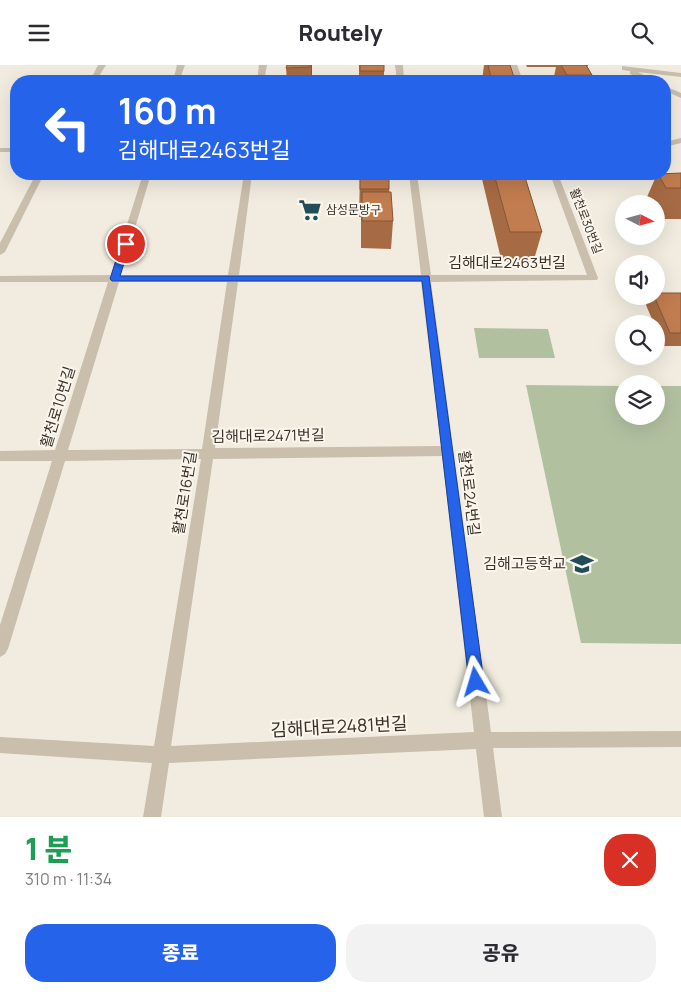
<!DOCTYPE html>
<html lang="ko">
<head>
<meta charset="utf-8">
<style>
  body { margin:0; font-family:Manrope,"Noto Sans KR",sans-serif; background:#f2f2f3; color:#2b2b33; height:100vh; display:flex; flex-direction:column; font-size:19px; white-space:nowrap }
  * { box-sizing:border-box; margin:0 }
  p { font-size:16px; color:#7c7c81 }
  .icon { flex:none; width:28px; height:28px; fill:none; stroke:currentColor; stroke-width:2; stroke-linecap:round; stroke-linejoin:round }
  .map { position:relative; height:752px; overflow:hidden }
  .drawer { display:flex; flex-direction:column; background:#fff; flex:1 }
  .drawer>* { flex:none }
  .top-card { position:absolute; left:10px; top:10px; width:661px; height:105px; border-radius:20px; box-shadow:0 5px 20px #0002; background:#2563eb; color:#fff; overflow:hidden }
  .needle { width:32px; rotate:96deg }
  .fabs { position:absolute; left:615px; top:130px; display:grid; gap:10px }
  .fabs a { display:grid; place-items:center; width:50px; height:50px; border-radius:50%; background:#fff; box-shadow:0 5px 20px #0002; font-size:25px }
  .pin { position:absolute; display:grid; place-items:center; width:42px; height:42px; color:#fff; margin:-21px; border:2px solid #fff; border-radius:50%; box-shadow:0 1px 5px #0007 }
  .me { position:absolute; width:55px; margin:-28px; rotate:353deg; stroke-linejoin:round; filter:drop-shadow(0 0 4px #0008) }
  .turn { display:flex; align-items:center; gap:18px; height:105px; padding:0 25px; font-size:22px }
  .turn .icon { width:65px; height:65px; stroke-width:2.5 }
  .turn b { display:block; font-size:35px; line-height:42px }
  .round { display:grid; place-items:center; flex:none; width:52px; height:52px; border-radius:20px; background:#f2f2f3 }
  .overview { display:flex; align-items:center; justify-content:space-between; height:85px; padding:0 25px }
  h1 { font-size:30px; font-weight:800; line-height:38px; color:#1e9e55 }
  .cta { display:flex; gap:10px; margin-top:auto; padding:10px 25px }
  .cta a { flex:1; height:58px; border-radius:20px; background:#2563eb; color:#fff; font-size:20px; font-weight:800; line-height:58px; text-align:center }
  .cta a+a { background:#f2f2f3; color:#2b2b33 }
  header { display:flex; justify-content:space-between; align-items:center; height:65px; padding:0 25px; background:#fff; font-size:22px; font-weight:800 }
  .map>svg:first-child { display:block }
  .green { fill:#b1c1a0 }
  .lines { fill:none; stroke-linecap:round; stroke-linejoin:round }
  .minor { fill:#cabeac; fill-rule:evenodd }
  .wall { fill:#a66b44 }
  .shaded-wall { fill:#875737 }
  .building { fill:#c17c4f; stroke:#875737 }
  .route { fill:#2563eb; stroke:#184099 }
  .labels { text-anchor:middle; stroke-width:4; stroke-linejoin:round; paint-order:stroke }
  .far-poi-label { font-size:12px; fill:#39312a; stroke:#faf6ec; text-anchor:start }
  .far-street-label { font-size:12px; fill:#39312a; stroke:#faf6ec }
  .street-label { font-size:15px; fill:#39312a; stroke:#faf6ec }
  .poi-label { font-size:15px; fill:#39312a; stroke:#faf6ec; text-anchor:end }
  .near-street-label { font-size:18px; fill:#39312a; stroke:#faf6ec }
</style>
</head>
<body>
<header><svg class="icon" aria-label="menu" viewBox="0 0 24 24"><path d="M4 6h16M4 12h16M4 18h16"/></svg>Routely<svg class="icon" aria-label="search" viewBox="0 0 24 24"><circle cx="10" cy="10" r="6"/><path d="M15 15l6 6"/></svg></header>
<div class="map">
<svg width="681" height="752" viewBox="0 0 681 752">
  <rect width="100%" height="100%" fill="#f2ece0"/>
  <g class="green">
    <polygon points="474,263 548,264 555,293 479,293"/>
    <polygon points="526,320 624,321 624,351 656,351 656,321 681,321 681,579 581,578"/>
  </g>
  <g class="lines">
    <g class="minor">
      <polygon points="98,0 106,0 96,16 90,16"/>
      <polygon points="177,0 185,0 179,16 173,16"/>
      <polygon points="259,0 267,0 264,16 257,16"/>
      <polygon points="395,0 403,0 404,16 397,16"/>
      <polygon points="509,0 517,0 523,16 517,16"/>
      <polygon points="622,1 681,8 681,12 638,7 656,16 647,16 630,9 630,6 622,5"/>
      <polygon points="665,21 681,28 681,33 665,26"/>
      <polygon points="681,73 681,78 665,82 665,77"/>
      <rect x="0" y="83" width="16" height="4"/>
      <polygon points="36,109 44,109 5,187 0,190 0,178"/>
      <path d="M143 109H151L121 210H228L244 109H252L239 210H421L409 109H417L431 210H587L550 109H558L598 213 597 215 431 217 491 667 681 666V682L493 683 502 752H484L476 684 169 698 161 752H143L152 698 0 688V672L154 681 201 394 65 396 8 584 5 589 0 592V560L52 396H0V386L55 385 108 217H0V211L111 210ZM119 217H227L202 384 68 385ZM238 217H421L441 381 215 383ZM442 391 474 667 171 681 213 394Z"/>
    </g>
  </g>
  <g class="wall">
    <polygon points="312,0 312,16 284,16 287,16 286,3"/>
    <rect x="359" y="0" width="25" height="16"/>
    <polygon points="484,0 510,0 514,12 513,16 482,16"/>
    <polygon points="526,0 588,0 588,1 587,1 592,10 590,16 553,16 556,2 527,2"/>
    <polygon points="681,108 681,154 656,154 656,139 644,139 657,109"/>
    <polygon points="360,109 389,124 393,156 391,184 361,183 361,152 359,152"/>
    <polygon points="483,109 524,109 542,167 533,198 502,198 482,114"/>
    <polygon points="681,228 681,281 663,281 656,264 656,259 654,259 646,240 651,231"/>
  </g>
  <rect class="shaded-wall" x="311" y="0" width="1" height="16"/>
  <g class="building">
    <polygon points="287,0 311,0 311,2 286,3"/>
    <rect x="360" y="0" width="24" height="6"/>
    <polygon points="488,0 510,0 514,12 491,12"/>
    <polygon points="561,0 586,0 592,10 567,10"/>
    <polygon points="681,108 681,123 666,123 658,109"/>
    <rect x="360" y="109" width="29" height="15"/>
    <polygon points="494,109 524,109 542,167 510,167"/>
    <polygon points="362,127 391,127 393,156 362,156"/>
    <polygon points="656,228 681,228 681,268 670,268 654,231 656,231"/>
  </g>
  <polygon class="route" points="126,176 130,179 120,211 429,211 484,617 482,622 476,625 471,622 469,617 422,216 112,216 110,214 121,179"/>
  <defs>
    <symbol id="supermarket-bare" viewBox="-9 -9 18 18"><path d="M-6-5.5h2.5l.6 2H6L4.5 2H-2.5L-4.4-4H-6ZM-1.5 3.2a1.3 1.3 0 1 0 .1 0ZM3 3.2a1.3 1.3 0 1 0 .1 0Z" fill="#214d59" stroke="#faf6ec" stroke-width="2.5" paint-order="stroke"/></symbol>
    <symbol id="school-bare" viewBox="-9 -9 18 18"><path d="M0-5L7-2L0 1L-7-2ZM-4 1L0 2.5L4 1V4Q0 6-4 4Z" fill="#214d59" stroke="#faf6ec" stroke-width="2.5" paint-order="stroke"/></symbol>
  </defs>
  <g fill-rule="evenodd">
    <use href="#supermarket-bare" x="294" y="129" width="32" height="32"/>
    <use href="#school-bare" x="566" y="483" width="32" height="32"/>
  </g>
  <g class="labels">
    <g class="far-poi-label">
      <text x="326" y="149">삼성문방구</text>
    </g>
    <g class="far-street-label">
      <text transform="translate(586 156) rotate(69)" y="4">활천로30번길</text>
    </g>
    <g class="street-label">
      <text x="507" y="203">김해대로2463번길</text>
      <text transform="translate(58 342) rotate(-73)" y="5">활천로10번길</text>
      <text transform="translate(268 371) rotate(-1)" y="5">김해대로2471번길</text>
      <text transform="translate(185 428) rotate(-81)" y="5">활천로16번길</text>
      <text transform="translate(469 428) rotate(83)" y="5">활천로24번길</text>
    </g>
    <g class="poi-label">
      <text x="566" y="504">김해고등학교</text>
    </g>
    <g class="near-street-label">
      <text transform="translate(339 662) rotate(-3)" y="6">김해대로2481번길</text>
    </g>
  </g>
</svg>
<div class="fabs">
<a><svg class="needle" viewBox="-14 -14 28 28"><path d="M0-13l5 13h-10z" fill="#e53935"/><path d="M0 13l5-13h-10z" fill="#7c7c81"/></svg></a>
<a><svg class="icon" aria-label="sound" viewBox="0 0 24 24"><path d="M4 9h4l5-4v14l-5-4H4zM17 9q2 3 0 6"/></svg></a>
<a><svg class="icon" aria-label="search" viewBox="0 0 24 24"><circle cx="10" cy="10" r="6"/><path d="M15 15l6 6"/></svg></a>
<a><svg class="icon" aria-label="layers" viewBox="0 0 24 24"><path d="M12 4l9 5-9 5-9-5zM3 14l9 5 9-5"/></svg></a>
</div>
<div class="pin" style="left:126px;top:179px;background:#d93025"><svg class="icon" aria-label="arrive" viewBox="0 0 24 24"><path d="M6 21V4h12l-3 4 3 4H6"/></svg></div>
<svg class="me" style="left:476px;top:617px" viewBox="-20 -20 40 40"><path d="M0-17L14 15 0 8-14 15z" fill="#2563eb" stroke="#fff" stroke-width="4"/></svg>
<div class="top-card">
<div class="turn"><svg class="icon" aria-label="left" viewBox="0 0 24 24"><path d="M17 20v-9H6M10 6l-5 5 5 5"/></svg><div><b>160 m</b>김해대로2463번길</div></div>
</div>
</div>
<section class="drawer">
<div class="overview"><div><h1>1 분</h1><p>310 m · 11:34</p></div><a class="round" style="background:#d93025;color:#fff"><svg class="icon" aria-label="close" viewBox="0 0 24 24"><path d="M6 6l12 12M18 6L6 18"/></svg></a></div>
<div class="cta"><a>종료</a><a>공유</a></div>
</section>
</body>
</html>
